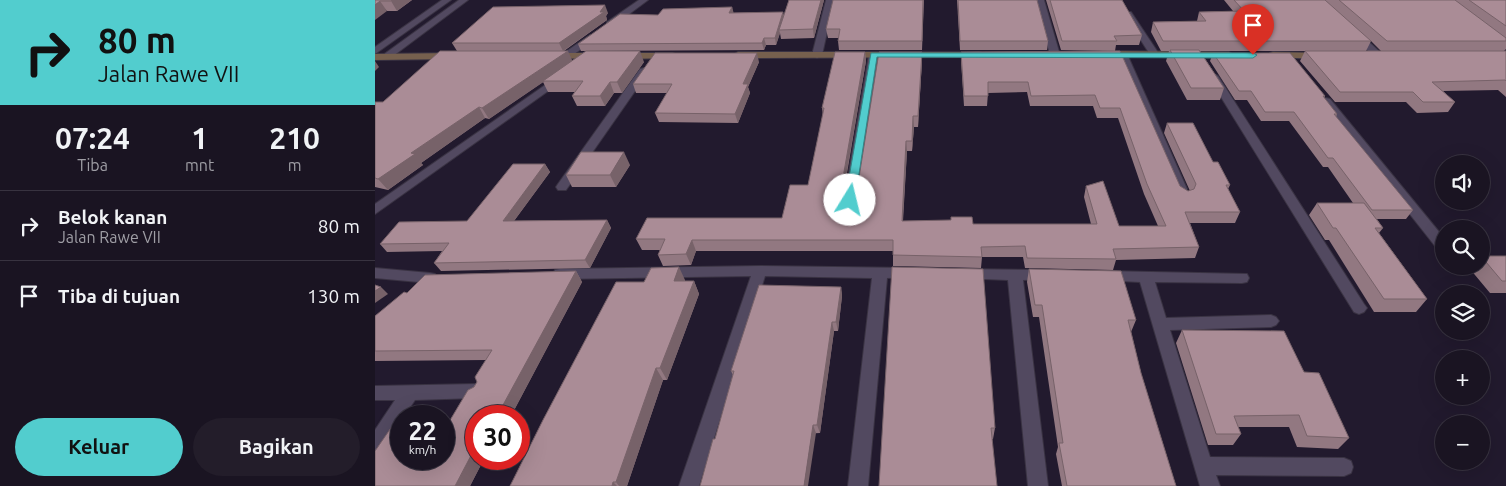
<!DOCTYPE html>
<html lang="id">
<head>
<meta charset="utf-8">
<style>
  body { margin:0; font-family:Ubuntu,sans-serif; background:#231d2a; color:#f1f3f6; height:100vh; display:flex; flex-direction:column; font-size:19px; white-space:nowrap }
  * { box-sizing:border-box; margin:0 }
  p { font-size:16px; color:#9f9ea5 }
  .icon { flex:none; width:28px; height:28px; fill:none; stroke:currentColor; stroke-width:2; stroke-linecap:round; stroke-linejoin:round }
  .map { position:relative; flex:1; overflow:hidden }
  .drawer { display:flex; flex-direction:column; background:#1a1422; width:375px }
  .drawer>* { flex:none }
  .top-card { background:#52cdce; color:#111; overflow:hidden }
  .tools { position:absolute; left:1060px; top:155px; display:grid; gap:10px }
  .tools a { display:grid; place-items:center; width:55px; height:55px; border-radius:50%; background:#1a1422; box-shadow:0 5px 20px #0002,0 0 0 1px #383340; font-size:25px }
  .speed { position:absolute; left:15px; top:405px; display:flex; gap:10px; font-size:25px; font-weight:700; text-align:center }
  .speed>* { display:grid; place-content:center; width:65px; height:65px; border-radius:50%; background:#1a1422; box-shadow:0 5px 20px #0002,0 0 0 1px #383340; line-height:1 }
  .speed small { font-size:12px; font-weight:400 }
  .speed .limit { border:8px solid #d22; background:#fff; color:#111 }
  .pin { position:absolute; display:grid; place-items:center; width:42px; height:42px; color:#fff; margin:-51px -21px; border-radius:50% 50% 50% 0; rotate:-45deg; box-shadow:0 0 5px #0007 }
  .pin .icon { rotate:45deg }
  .me { position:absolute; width:55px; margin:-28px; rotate:9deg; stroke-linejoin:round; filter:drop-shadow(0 0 4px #0008) }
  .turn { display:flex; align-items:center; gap:18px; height:105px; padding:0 15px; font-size:22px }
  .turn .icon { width:65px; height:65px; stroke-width:2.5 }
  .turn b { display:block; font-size:35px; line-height:42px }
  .eta { display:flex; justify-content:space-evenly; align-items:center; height:85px; text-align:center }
  .eta b { font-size:30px; font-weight:700; line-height:35px }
  .action { display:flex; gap:10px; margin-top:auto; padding:10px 15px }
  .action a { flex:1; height:58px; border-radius:30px; background:#52cdce; color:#111; font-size:20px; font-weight:700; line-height:58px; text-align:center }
  .action a+a { background:#231d2a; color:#f1f3f6 }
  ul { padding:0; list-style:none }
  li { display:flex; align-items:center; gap:15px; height:70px; padding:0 15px; border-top:1px solid #383340 }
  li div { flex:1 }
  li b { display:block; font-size:19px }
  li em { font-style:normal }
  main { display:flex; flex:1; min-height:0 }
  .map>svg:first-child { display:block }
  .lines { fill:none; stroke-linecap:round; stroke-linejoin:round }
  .minor-casing { stroke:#3a3343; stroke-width:2 }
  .secondary-casing { stroke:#3a3343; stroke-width:2 }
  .minor { fill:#524960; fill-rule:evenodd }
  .secondary { fill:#76604e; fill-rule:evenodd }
  .wall { fill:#927881 }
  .shaded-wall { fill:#776269 }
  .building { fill:#aa8c96; stroke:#776269 }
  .route { fill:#52cdce; stroke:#358586 }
</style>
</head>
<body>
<main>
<section class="drawer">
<div class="top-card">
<div class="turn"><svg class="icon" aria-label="right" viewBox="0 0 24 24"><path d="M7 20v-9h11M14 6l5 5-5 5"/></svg><div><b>80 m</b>Jalan Rawe VII</div></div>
</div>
<div class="eta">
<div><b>07:24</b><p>Tiba</p></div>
<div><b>1</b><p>mnt</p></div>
<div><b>210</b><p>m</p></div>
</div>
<ul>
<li><svg class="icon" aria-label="right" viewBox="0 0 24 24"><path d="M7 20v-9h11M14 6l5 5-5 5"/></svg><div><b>Belok kanan</b><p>Jalan Rawe VII</p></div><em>80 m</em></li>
<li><svg class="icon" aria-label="arrive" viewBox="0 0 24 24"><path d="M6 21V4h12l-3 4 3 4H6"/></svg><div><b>Tiba di tujuan</b></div><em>130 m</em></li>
</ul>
<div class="action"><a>Keluar</a><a>Bagikan</a></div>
</section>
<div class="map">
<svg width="1131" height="486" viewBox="0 0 1131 486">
  <rect width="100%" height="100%" fill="#221a2e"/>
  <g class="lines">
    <defs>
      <g id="minor">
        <polygon points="67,0 76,0 0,54 0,47"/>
        <polygon points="84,0 93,0 14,59 8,59 8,55"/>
        <polygon points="264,0 273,0 238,26 232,26 232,22"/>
        <polygon points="451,0 459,0 447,55 442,58 437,55"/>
        <polygon points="661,0 669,0 685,55 683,57 675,55"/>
        <polygon points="750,12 756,12 784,54 782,56 776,56 749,14"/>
        <polygon points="977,32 983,32 1007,54 1007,58 1001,58 977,36"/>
        <polygon points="215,35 223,37 195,57 189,57 189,53"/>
        <polygon points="499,52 504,55 481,200 475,204 469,200 494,55"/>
        <polygon points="744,52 752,54 812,189 810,192 806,193 800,189 742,54"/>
        <polygon points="269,68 274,71 191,190 183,190 181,187 183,184 265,69"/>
        <polygon points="838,73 843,76 989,304 992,308 989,312 984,314 979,312 833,76"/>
        <polygon points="186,74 190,75 190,79 0,214 0,204"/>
        <polygon points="951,98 955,99 1069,238 1069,253 1064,251 947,103 947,99"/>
        <polygon points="385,266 534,268 539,269 541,273 539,277 512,278 493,486 473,486 497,278 390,276 324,486 304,486 376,276 185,279 180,278 178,274 180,270 185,269"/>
        <polygon points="1077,266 1091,266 1089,271 1079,271"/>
        <polygon points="0,268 55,273 60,274 62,278 60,282 55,283 0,278"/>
        <polygon points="590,269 671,270 676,271 678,275 676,279 648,280 673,486 653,486 633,280 585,278 583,274 585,270"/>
        <polygon points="730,271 872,274 874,278 872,282 867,283 780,282 791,318 896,315 901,317 904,321 901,325 896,327 795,330 835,457 969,458 976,461 978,467 976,473 969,476 841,475 845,486 825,486 765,282 725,280 723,276 725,272"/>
        <polygon points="101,384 107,386 110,391 107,396 101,398 40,400 29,416 26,416 26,421 6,451 0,454 0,430 20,400 0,400 0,386"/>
      </g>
      <g id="secondary">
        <polygon points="728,51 854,52 859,55 854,58 725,56 725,52"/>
        <polygon points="604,52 607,53 607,57 363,58 358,55 363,52"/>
        <polygon points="898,52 947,53 952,56 947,59 895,57 895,53"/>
        <polygon points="173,53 222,53 227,56 222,59 176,58 171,55"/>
        <polygon points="297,53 300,54 300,58 248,59 243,56 248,53"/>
        <polygon points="0,54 77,53 82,56 77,59 0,60"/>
      </g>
    </defs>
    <use href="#minor" class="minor-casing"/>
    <use href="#secondary" class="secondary-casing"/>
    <use href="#minor" class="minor"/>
    <use href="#secondary" class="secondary"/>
  </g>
  <g class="wall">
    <polygon points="0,0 37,0 22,11 12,11"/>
    <polygon points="414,0 449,0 439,38 406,39 405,33 401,45 391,45 389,50 206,51 203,44 283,15 357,7 358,13 408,12 409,16"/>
    <polygon points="549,0 547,50 464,50 463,41 464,38 453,38 451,29"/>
    <polygon points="582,0 662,0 673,41 672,50 585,50"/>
    <polygon points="671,0 747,0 767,35 764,45 741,45 740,51 686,50"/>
    <polygon points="849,0 1131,0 1131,49 1129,51 1131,51 1131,97 1123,90 1068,91 1080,102 1073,112 1042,113 1031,102 960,102 925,61 930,51 1006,51 996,41 991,51 825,51 849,88 845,100 812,100 791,61 794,51 786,51 776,32 778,22 822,21 824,12 858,11"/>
    <polygon points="233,13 231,16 232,20 189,51 197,61 269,62 247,93 239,93 230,106 202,106 197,96 200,92 173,92 168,82 114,119 110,118 46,163 48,165 13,190 0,187 0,102 8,102 82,51 77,43"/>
    <polygon points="745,51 805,186 813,191 815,191 789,133 792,123 838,162 855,185 853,189 865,212 860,223 815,223 824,247 820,258 741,260 738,270 650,268 648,257 607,257 606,268 518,266 518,251 321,251 316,265 288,266 283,255 285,250 267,250 261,239 407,218 433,185 448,115 447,108 490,52 491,61 469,191 475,195 482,190 547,52 547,61 543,127 539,127 537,151 532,151 528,221 598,224 716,224 709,197 711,186 744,226 783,226 769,194 743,118 722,118 718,106 655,106 652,92 613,93 612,106 589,106 586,61 586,52"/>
    <polygon points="838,53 950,96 949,98 962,114 961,117 1038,210 1031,219 1002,219 1008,228 1004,233 1052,299 1041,312 999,312 954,240 950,240 934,215 942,203 978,203 953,167 948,167 914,121 886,121 872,100 860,100 835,61"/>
    <polygon points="384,62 373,87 375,93 363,123 284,122 280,113 292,93 261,93 258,84"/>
    <polygon points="170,164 175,172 139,221 232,220 236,228 215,268 66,271 59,263 67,251 12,252 5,244 92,221"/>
    <polygon points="255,165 241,187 197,187 191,175"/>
    <polygon points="1106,256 1131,256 1131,293 1115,293 1095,269 1098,266 1106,266"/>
    <polygon points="517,267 620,428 618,439 617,439"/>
    <polygon points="654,269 761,320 756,332 766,373 801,486 687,486 681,454 683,447 664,317 658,317 652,282"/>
    <polygon points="201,271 207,282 136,416 101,416 101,459 109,459 95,486 0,486 74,422 102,382 111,360 0,361 0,316 32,293"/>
    <polygon points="310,280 310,281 319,281 324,294 292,380 288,380 252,486 135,486 269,282"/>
    <polygon points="466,287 467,296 463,331 459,331 445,433 340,439 358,375 356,371"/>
    <polygon points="807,330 929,372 974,438 963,449 922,447 914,427 863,427 866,434 858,445 833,445 801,343"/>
  </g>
  <g class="shaded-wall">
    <polygon points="17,0 37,0 22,11 16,1"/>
    <polygon points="446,0 449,0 439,38 438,29"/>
    <polygon points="5,1 12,11 0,20 0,5"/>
    <polygon points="230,5 233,13 231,16 232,20 188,51 184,43 225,12"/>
    <polygon points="357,7 359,14 354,13"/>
    <polygon points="408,12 409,19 404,30 405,33 401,45 400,38"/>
    <polygon points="389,38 391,45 389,50 387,43"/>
    <polygon points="193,51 198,62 114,119 107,108"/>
    <polygon points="265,51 269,62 247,93 242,82"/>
    <polygon points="490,52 491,61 467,200 466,189"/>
    <polygon points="547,52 547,61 543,127 543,116"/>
    <polygon points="382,53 384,62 373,87 375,93 363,123 360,114 368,84"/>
    <polygon points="0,61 4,67 0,71"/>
    <polygon points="235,82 239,93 230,106 225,96"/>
    <polygon points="104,107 110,118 46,163 48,165 13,190 3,179 36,153"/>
    <polygon points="538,116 539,127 537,151 537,141"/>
    <polygon points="531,141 532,151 527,231 527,221"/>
    <polygon points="249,152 255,165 241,187 235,175"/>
    <polygon points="170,164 175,172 133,229 128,221"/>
    <polygon points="232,220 236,228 215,268 210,260"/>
    <polygon points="317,240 321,251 316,265 311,254"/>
    <polygon points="304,267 310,280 305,294 299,281"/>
    <polygon points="201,271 207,282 136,416 122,416"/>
    <polygon points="319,281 324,294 292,380 285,368"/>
    <polygon points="6,287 13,294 0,303 0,291"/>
    <polygon points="466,287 467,296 463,331 461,322"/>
    <polygon points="457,322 459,331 445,433 442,425"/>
    <polygon points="281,368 288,380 252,486 244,486 241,482"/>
    <polygon points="438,425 441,433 433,486 429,486"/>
    <polygon points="101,446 101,459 109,459 95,486 80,486"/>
    <polygon points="238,482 242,486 237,486"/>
  </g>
  <g class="building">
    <polygon points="0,0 17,0 16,1 5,1 0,5"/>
    <polygon points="414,0 446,0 438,29 404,30"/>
    <polygon points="458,0 548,0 547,41 463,41 465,29 451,29"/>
    <polygon points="583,0 662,0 673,41 585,41"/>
    <polygon points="675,0 747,0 767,35 739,36 742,41 687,41"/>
    <polygon points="859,0 950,0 996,41 788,41 778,22 831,21 824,12 869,11"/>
    <polygon points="964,0 1080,0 1131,38 1131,41 1012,41"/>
    <polygon points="1094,0 1131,0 1131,26"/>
    <polygon points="230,5 225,12 229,12 184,43 77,43 118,7"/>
    <polygon points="357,7 354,13 408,12 400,38 389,38 387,43 203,44 245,14 283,15 288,9"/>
    <polygon points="795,50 824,50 849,88 816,88"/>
    <polygon points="65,51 193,51 107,108 104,107 36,153 40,154 3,179 0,178 0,102 8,102"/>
    <polygon points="211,51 265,51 242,82 235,82 225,96 197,96 208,81 168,81"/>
    <polygon points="745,51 805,186 813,191 819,189 821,184 792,123 818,123 838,162 843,162 855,185 851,185 865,212 810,212 824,247 738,249 741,259 652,258 650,246 606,247 607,257 518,255 518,240 317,240 311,254 283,255 290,239 261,239 272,218 407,218 415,185 433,185 449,108 447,108 460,52 490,52 466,189 475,195 482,190 504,52 547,52 543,116 538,116 537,141 531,141 527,221 576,220 576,217 597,217 598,224 722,224 711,186 728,181 744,226 791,226 772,184 745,108 725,108 720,95 656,96 653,82 613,82 613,96 589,96 586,52"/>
    <polygon points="930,51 1131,51 1131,81 1130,80 1057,82 1080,102 1048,102 1038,92 965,92"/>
    <polygon points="280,53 382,53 368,84 373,84 360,114 280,113 297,84 258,84"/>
    <polygon points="838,53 915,53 950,96 948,96 962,114 959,114 1038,210 997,210 958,158 953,158 919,112 890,112 876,91 864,91"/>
    <polygon points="206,152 249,152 235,175 191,175"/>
    <polygon points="138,164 170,164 128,221 232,220 210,260 59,263 74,243 5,244 24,222 92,221"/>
    <polygon points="942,203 989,203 1008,228 1000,228 1052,299 1009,299 961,228 958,228"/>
    <polygon points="1106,256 1131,256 1131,281 1127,281"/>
    <polygon points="304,267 299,281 319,281 285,368 281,368 241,482 238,482 237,486 135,486 168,420 241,282 269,282 276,268"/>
    <polygon points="517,267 608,269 620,428 616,428 622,486 504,486"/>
    <polygon points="654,269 746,271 761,320 753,320 766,373 801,486 692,486 684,443 688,443 667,305 660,305"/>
    <polygon points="201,271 122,416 101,416 101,446 80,486 0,486 0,451 20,422 26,422 26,459 69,459 69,422 74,422 93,390 99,387 102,382 100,377 117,350 0,351 0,316 29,292 32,293 50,275"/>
    <polygon points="0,285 6,287 0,291"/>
    <polygon points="384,285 466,287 461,322 457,322 442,425 438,425 429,486 325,486 338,439 340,439 359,371 356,371"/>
    <polygon points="807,330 909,331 929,372 944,373 974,438 932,436 924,415 859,416 866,434 841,434"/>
  </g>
  <polygon class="route" points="496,53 878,53 882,55 878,58 502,57 480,200 475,203 470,200"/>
</svg>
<div class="tools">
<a><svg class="icon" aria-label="sound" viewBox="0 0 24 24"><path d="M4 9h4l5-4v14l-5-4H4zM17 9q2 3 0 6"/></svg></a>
<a><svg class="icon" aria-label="search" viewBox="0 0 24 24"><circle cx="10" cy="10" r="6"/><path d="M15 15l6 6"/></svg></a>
<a><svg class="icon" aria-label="layers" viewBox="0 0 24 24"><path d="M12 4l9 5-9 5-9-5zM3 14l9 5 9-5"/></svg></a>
<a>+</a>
<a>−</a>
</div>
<div class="speed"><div>22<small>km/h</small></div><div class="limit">30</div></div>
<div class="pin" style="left:878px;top:55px;background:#d93025"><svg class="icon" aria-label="arrive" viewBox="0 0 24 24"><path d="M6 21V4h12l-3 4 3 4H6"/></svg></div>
<svg class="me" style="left:475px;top:200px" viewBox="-20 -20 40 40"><circle r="19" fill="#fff"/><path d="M0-13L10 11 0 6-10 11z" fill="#52cdce"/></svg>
</div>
</main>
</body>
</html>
